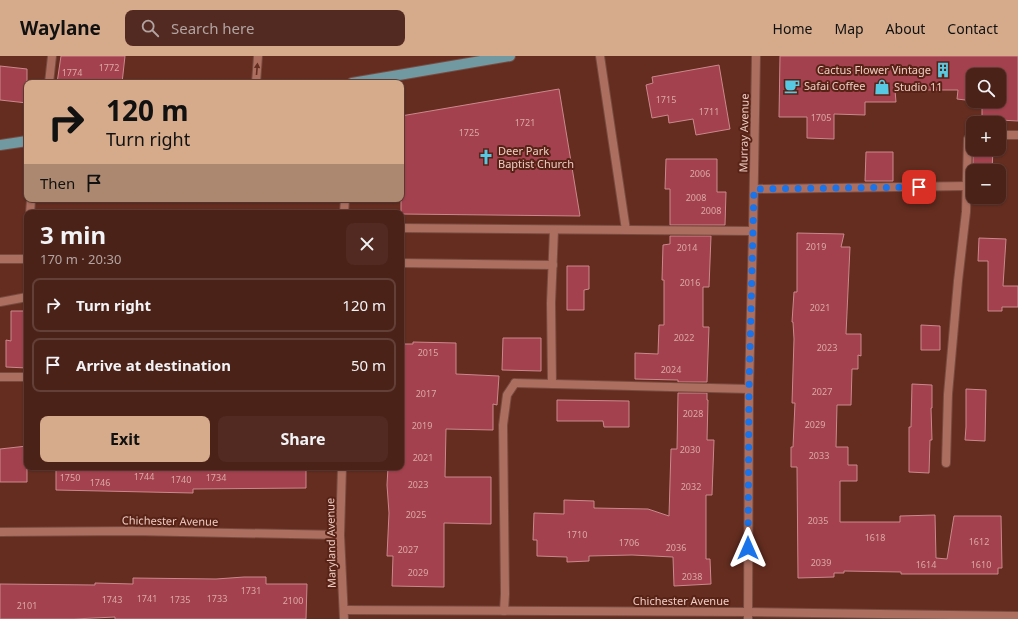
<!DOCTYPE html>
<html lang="en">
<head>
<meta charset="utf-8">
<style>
  body { margin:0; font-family:"Noto Sans",sans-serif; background:#522a21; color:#f1f3f6; height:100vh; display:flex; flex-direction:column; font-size:15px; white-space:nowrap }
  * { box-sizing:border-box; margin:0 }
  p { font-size:13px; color:#b2a4a2 }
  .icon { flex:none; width:22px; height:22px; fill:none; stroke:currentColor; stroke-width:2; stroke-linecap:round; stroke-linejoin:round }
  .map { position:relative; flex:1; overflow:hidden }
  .panel { position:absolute; left:24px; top:154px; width:380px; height:260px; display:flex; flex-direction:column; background:#4b2218; border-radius:8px; box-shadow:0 1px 3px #0004,0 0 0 1px #623f37 }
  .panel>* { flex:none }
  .hud { position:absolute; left:24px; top:24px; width:380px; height:122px; border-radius:8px; box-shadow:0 1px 3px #0004,0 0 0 1px #623f37; background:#d6ab8b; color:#111; overflow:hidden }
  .controls { position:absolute; left:966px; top:12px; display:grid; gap:8px }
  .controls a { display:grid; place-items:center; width:40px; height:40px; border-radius:8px; background:#4b2218; box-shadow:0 1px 3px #0004,0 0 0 1px #623f37; font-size:20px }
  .pin { position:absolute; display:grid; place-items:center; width:34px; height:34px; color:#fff; margin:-17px; border-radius:8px; box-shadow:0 2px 6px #0006 }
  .me { position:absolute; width:44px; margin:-22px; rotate:0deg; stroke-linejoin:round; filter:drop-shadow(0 0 3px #0008) }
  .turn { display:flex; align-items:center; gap:14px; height:84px; padding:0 16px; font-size:18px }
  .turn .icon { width:52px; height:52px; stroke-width:2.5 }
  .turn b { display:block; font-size:28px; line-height:34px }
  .then { display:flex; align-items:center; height:38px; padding:0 16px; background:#0003; gap:8px; font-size:15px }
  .round { display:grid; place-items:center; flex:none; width:42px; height:42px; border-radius:8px; background:#522a21 }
  .summary { display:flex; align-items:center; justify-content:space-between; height:68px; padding:0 16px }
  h1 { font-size:24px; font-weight:700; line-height:30px }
  .cta { display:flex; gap:8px; margin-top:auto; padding:8px 16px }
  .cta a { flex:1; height:46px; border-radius:8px; background:#d6ab8b; color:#111; font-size:16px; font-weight:700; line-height:46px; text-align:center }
  .cta a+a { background:#522a21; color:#f1f3f6 }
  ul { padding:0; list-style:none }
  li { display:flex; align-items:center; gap:12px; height:54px; margin:0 8px 6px; padding:0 8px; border:2px solid #623f37; border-radius:8px }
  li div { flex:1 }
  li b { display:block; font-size:15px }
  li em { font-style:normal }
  header { display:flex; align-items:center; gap:24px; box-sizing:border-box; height:56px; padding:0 20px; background:#d6ab8b; color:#111 }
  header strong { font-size:19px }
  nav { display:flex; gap:22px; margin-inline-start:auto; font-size:14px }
  .search { width:280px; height:36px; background:#522a21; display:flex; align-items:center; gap:10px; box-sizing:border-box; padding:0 14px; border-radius:8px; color:#b2a4a2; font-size:15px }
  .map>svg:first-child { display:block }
  .building { fill:#a3414e; stroke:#cb888c; fill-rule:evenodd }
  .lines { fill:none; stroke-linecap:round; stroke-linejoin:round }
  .lane-casing { stroke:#784a3f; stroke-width:10 }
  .street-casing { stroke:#784a3f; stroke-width:10 }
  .primary-casing { stroke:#784a3f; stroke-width:12 }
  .lane { stroke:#ab6e5f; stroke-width:8 }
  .street { stroke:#ab6e5f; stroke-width:8 }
  .primary { stroke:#7099a2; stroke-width:10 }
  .oneway { fill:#642e21 }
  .route { stroke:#1a73e8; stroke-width:7; stroke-dasharray:0 12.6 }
  .labels { text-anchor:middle; stroke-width:4; stroke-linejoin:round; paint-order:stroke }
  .number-label { font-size:9px; fill:#dba9a6 }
  .poi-label { font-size:11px; fill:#eeccc3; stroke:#582316; text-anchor:start }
  .street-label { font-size:11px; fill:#eeccc3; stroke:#582316 }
</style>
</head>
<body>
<header>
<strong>Waylane</strong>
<div class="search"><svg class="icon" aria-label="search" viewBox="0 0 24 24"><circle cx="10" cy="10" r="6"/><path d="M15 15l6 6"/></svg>Search here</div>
<nav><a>Home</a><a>Map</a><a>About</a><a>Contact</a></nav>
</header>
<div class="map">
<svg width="1018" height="563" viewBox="0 0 1018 563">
  <rect width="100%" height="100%" fill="#642d20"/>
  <g class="building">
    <polygon points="61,0 125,0 122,27 84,24 84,27 57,27"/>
    <path d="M780 0H1018V65L982 63V46L957 43 958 34H895L896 46H865V59L834 58V83L807 82V61H779ZM973 19H999V45H973Z"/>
    <polygon points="719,9 730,73 696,79 693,63 669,67 668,59 652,62 646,29 653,27 652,21"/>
    <polygon points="0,10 27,13 27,47 0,44"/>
    <polygon points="559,33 580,160 401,158 401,60"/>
    <polygon points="973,93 993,93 992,115 973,115"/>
    <polygon points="866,96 893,96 893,125 865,125"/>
    <polygon points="666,103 717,103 717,136 726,136 725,169 670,169 670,133 665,133"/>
    <polygon points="797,177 844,178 841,191 850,191 846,278 861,278 861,300 858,299 858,313 852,313 851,349 837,349 836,391 848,391 848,409 857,409 857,425 840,425 840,466 900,466 900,460 935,459 936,502 947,503 954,460 1001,460 1002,512 998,512 998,518 901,518 901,516 844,515 844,517 834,517 834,521 798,522 797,411 791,411 791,391 793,391 795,347 792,347 794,283 793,266 792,266 794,236 797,236"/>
    <polygon points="670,180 711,180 709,231 703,231 703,271 709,271 707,326 678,326 678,324 635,323 635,297 658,298 659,269 664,269 664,224 662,224 663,189 670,188"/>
    <polygon points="979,182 1006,183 1003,230 1018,230 1018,251 1002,251 1002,255 988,255 988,205 978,205"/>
    <polygon points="567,210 589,210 589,233 584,234 584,254 567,254"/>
    <polygon points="11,255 27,255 27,312 6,311 6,284 11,285"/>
    <polygon points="921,269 940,270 940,294 921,294"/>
    <polygon points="503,282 541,282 541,315 502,314"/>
    <polygon points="413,286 456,287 456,318 499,320 497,349 493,348 493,374 446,373 445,421 491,421 491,468 444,467 444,531 392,530 393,500 387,500 389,457 387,429 388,411 401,411 401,288 413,288"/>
    <polygon points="912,328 932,329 932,352 931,352 932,384 930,384 929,417 909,416 909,371 911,371"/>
    <polygon points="966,333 986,334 985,385 965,384 966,371"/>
    <polygon points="678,337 707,337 707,344 708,344 707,384 714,384 712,439 706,439 706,503 710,503 711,528 674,530 673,501 632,499 589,500 589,505 567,506 567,501 537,500 537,484 533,484 534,457 564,458 564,444 594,445 594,452 648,453 669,460 671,393 677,393"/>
    <polygon points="557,344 629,345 629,371 604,371 603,365 557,365"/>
    <polygon points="27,390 27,426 0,426 0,393"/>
    <polygon points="56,411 306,411 306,432 193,433 193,437 56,434"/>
    <polygon points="244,521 266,521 266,528 307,528 306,563 115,563 115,561 74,563 0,563 0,528 95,529 95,527 133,528 133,522 216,523"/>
  </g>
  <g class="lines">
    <defs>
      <g id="lane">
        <polyline points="600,0 626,174"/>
        <polyline points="999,79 1018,79"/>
        <polyline points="30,157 31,144 32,143"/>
        <polyline points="401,172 753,175"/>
        <polyline points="0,203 27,203"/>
        <polyline points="401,207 553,209"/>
        <polyline points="0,246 27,241"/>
        <polyline points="552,328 551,247 554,174"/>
        <polyline points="946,407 948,338 958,225 966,156 968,83 973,78"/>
        <polyline points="504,555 505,538 503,369 507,339 515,327"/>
      </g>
      <g id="street">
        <polyline points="49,27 52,0"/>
        <polyline points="256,27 258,0"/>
        <polyline points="754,133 967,130"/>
        <polyline points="344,157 345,143"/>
        <polyline points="0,321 27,321"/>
        <polyline points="515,327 749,333"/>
        <polyline points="342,411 340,479 344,563"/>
        <polyline points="0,476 131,475 340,479"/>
        <polyline points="344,554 748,556 1018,560"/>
        <polyline points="748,563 749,333 753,175 756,0"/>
      </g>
      <g id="primary">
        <polyline points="352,27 510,0"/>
        <polyline points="0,89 27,85"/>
      </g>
    </defs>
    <use href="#lane" class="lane-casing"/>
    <use href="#street" class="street-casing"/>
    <use href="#primary" class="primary-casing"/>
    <use href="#lane" class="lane"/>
    <use href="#street" class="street"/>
    <use href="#primary" class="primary"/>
  </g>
  <defs><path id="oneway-solid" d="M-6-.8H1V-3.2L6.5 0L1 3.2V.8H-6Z"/></defs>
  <use class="oneway" href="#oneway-solid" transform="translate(257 13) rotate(-85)"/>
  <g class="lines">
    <polyline class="route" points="748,492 749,333 754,133 919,131"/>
  </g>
  <defs>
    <symbol id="building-bare" viewBox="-9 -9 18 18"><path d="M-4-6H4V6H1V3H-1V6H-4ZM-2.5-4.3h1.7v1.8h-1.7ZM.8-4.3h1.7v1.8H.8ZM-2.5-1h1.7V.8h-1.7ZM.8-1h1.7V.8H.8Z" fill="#57c9e2" stroke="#582316" stroke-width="2.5" paint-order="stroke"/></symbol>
    <symbol id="cafe-bare" viewBox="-9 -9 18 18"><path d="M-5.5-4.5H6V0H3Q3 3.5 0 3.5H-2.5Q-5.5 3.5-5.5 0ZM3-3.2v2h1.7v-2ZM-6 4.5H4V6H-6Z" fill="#57c9e2" stroke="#582316" stroke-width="2.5" paint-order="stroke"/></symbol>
    <symbol id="shop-bare" viewBox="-9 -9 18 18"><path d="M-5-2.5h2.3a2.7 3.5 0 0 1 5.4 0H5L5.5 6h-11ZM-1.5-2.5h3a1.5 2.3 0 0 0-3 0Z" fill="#57c9e2" stroke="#582316" stroke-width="2.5" paint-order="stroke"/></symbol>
    <symbol id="church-bare" viewBox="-9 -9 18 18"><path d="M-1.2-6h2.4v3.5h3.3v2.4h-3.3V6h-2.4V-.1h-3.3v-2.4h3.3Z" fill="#57c9e2" stroke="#582316" stroke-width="2.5" paint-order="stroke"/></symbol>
  </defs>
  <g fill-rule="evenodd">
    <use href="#building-bare" x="932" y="3" width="22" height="22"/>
    <use href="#cafe-bare" x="781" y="19" width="22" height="22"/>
    <use href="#shop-bare" x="871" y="20" width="22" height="22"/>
    <use href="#church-bare" x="475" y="90" width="22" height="22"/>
  </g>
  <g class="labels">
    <g class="number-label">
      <text x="109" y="15">1772</text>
      <text x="72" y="20">1774</text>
      <text x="666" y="47">1715</text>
      <text x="709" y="59">1711</text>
      <text x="821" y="65">1705</text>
      <text x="525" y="70">1721</text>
      <text x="469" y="80">1725</text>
      <text x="700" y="121">2006</text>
      <text x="696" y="145">2008</text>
      <text x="711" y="158">2008</text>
      <text x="816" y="194">2019</text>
      <text x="687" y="195">2014</text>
      <text x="690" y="230">2016</text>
      <text x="820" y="255">2021</text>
      <text x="684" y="285">2022</text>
      <text x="827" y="295">2023</text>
      <text x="428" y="300">2015</text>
      <text x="671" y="317">2024</text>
      <text x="822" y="339">2027</text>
      <text x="426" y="341">2017</text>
      <text x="693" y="361">2028</text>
      <text x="815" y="372">2029</text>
      <text x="422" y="373">2019</text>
      <text x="690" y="397">2030</text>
      <text x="819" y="403">2033</text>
      <text x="423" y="405">2021</text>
      <text x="144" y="424">1744</text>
      <text x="70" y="425">1750</text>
      <text x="216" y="425">1734</text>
      <text x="181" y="427">1740</text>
      <text x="100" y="430">1746</text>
      <text x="418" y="432">2023</text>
      <text x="691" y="434">2032</text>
      <text x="416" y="462">2025</text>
      <text x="818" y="468">2035</text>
      <text x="577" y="482">1710</text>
      <text x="875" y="485">1618</text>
      <text x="979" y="489">1612</text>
      <text x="629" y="490">1706</text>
      <text x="676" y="495">2036</text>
      <text x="408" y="497">2027</text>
      <text x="821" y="510">2039</text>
      <text x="926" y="512">1614</text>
      <text x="981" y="512">1610</text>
      <text x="418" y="520">2029</text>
      <text x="692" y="524">2038</text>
      <text x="251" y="538">1731</text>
      <text x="147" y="546">1741</text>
      <text x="217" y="546">1733</text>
      <text x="112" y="547">1743</text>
      <text x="180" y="547">1735</text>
      <text x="293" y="548">2100</text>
      <text x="27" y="553">2101</text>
    </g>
    <g class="poi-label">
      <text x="931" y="18" text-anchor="end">Cactus Flower Vintage</text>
      <text x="804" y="34">Safai Coffee</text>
      <text x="894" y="35">Studio 11</text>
      <text x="498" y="99">Deer Park<tspan x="498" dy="13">Baptist Church</tspan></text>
    </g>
    <g class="street-label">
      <text transform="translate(744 77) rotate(-89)" y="4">Murray Avenue</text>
      <text transform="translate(170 465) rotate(1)" y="4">Chichester Avenue</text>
      <text transform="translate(331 487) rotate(-91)" y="4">Maryland Avenue</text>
      <text x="681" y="549">Chichester Avenue</text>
    </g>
  </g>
</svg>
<div class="controls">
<a><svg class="icon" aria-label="search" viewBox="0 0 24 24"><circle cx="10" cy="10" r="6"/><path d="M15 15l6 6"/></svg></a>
<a>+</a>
<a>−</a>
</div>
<div class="pin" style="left:919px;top:131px;background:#d93025"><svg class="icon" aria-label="arrive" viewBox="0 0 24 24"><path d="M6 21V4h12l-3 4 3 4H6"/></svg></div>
<svg class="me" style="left:748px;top:492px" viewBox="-20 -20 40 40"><path d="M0-17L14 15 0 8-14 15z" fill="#1a73e8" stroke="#fff" stroke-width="4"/></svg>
<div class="hud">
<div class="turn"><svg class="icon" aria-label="right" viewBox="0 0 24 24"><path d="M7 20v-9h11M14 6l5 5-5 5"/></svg><div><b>120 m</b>Turn right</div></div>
<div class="then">Then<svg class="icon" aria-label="arrive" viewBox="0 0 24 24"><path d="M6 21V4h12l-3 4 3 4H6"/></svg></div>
</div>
<section class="panel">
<div class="summary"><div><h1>3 min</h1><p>170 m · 20:30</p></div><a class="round"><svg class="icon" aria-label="close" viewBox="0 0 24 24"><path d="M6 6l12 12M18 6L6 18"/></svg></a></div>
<ul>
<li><svg class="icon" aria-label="right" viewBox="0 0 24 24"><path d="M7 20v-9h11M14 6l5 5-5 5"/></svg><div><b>Turn right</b></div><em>120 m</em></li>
<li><svg class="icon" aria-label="arrive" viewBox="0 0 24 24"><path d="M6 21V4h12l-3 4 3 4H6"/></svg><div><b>Arrive at destination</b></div><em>50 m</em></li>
</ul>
<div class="cta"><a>Exit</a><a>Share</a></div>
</section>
</div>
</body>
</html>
